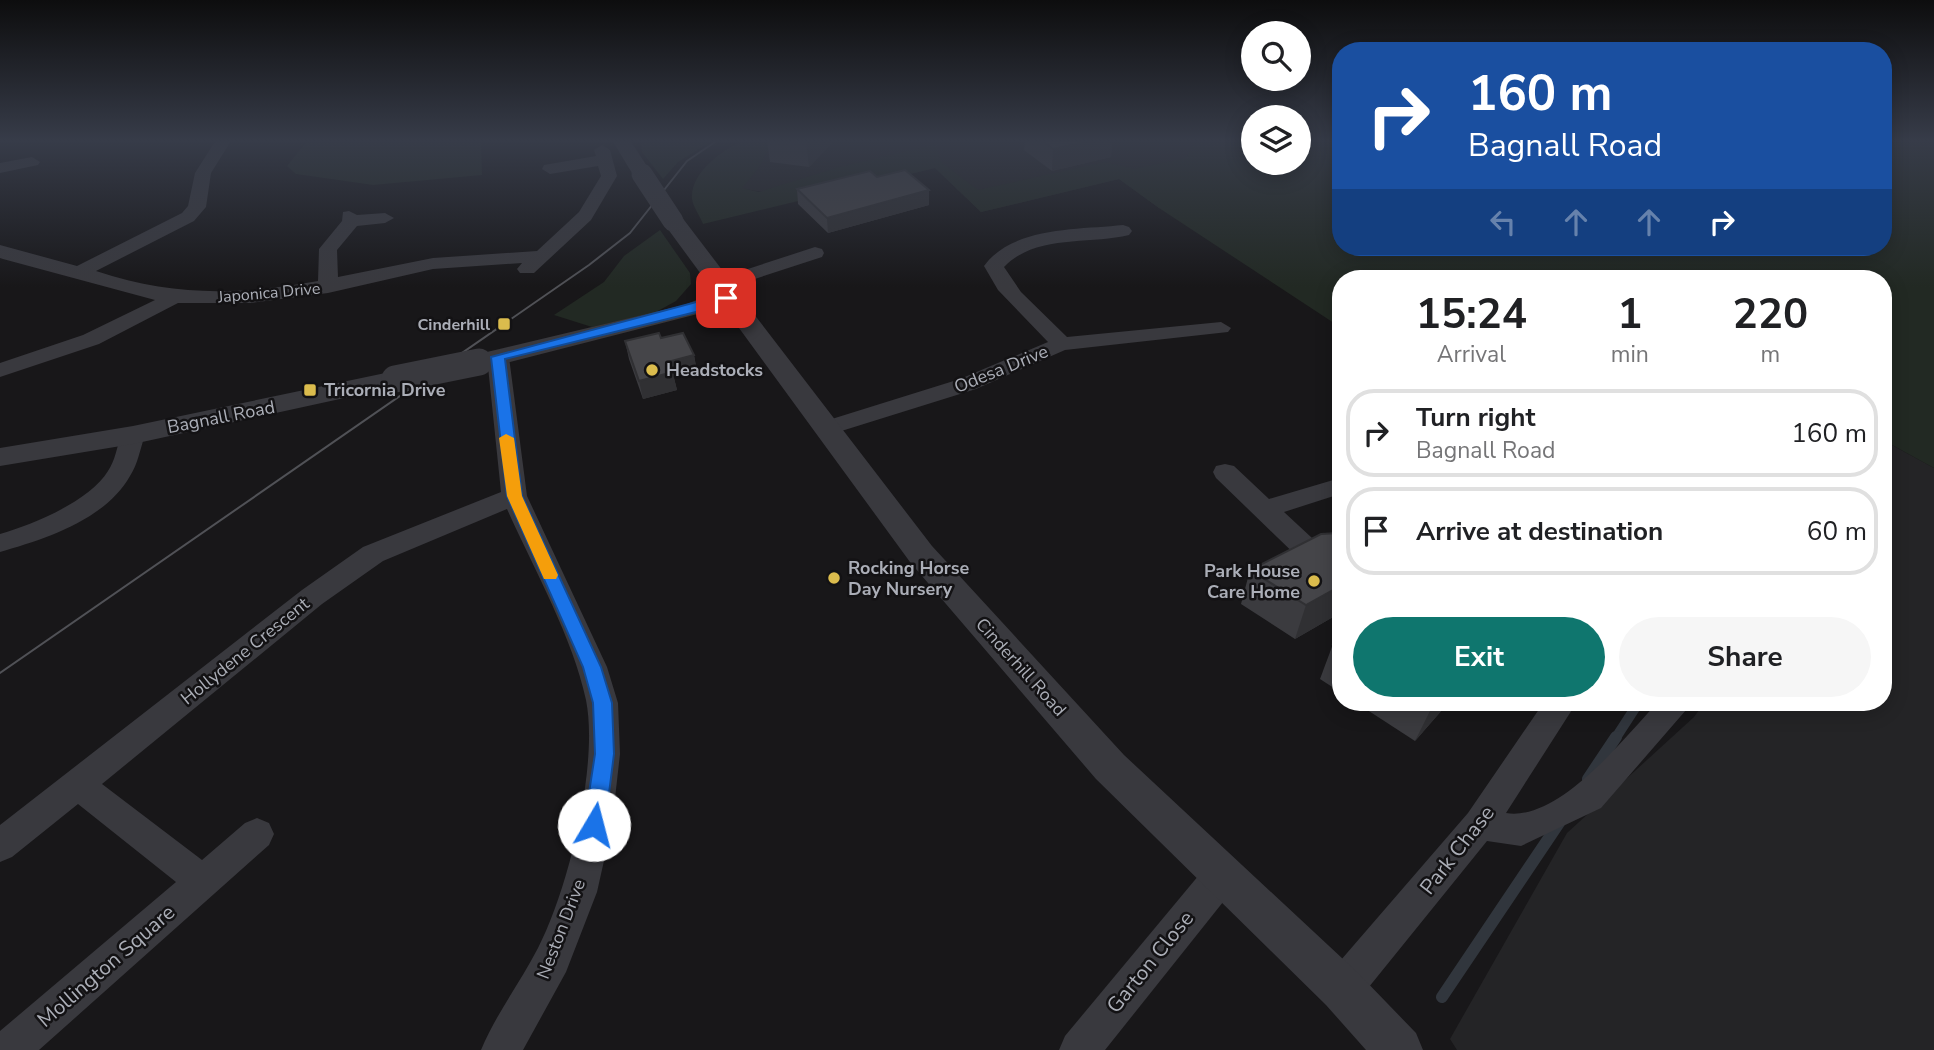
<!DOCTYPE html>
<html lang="en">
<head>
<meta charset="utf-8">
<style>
  body { margin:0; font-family:"Nunito Sans",sans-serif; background:#f6f6f6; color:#202124; height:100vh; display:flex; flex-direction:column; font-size:26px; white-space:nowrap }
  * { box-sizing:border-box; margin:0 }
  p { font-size:23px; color:#757577 }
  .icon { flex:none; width:38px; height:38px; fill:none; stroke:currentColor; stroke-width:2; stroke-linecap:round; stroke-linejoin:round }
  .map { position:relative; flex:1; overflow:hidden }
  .details { position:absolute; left:1332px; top:270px; width:560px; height:441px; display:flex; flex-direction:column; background:#fff; border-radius:28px; box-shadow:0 4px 18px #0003 }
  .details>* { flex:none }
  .banner { position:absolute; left:1332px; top:42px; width:560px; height:214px; border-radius:28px; box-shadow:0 4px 18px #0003; background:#1a4fa0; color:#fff; overflow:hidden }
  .tools { position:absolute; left:1241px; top:21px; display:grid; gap:14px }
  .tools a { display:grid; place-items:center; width:70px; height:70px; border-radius:50%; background:#fff; box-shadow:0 4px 18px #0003; font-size:35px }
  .pin { position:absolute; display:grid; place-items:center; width:60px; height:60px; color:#fff; margin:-30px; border-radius:14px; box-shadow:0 4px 10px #0006 }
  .me { position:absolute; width:77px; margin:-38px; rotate:8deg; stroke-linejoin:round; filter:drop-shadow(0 0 5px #0008) }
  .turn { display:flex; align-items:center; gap:24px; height:147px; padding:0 21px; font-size:32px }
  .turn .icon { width:91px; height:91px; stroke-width:2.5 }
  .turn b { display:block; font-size:49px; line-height:60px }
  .lanes { display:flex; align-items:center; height:66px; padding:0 21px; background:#0003; justify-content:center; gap:35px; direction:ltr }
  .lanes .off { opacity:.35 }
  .eta { display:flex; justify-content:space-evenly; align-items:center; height:119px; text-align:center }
  .eta b { font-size:42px; font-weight:700; line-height:49px }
  .cta { display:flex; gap:14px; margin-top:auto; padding:14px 21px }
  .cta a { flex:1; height:80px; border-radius:42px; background:#0f766e; color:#fff; font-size:28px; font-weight:700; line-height:80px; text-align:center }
  .cta a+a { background:#f6f6f6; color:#202124 }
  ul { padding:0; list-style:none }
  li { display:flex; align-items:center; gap:21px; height:88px; margin:0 14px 10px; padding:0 7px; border:4px solid #e0e0e0; border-radius:28px }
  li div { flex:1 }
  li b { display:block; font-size:26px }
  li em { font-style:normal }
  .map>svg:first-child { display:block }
  .built { fill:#242426 }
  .green { fill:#222923 }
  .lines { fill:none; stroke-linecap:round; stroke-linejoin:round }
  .stream-far1 { stroke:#31363d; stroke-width:10 }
  .stream { stroke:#31363d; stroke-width:12 }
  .minor { fill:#39393e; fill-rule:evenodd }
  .tertiary { fill:#39393e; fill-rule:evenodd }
  .tram { stroke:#505156; stroke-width:2 }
  .tertiary-bridge-far1 { stroke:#39393e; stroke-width:21 }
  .tertiary-bridge { stroke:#39393e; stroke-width:27 }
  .wall { fill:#3b3b3f }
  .shaded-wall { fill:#303033 }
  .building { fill:#454549; stroke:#303033; stroke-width:2 }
  .route { fill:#1a73e8; stroke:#114b97; stroke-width:2 }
  .slow { fill:#f59e0b }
  .poi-dot { fill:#dbbc4d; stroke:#131214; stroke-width:2.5 }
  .labels { text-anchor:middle; stroke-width:5; stroke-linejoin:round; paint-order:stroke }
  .far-street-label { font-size:16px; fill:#abaeb7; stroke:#131214 }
  .far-poi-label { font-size:16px; font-weight:bold; fill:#abaeb7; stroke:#131214; text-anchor:end }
  .street-label { font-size:18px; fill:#abaeb7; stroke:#131214 }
  .poi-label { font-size:18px; font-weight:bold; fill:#abaeb7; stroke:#131214; text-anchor:start }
  .near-street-label { font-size:21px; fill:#abaeb7; stroke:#131214 }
</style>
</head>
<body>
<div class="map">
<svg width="1934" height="1050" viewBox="0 0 1934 1050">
  <rect width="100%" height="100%" fill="#181719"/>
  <g class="built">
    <polygon points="775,140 1196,140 1159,208 1119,179 981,212 935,168 805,199 738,188"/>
    <polygon points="1883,440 1934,468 1934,1050 1457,1050 1450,1039 1567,833 1694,717 1705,702 1883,702"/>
  </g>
  <g class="green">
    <polygon points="308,140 481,140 482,175 373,185 296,174 287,166"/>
    <polygon points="641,140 713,140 678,162 663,179 642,152"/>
    <path d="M744 140H773L758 169 742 188 759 192 836 168 936 144 941 162 978 190 1105 162 1134 169 1186 158 1196 140H1253V163H1298L1299 140H1340V247H1883V140H1934V468L1883 440V278H1340V327L1159 208 1119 179 981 212 935 168 703 224C700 216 693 207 692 199 690 172 723 150 744 140Z"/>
    <polygon points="660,230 690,273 691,284 676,301 656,312 592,327 554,315 604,282 624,256"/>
  </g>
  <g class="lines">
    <polyline class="stream-far1" points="1615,739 1639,702"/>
    <g class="stream">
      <polyline points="1588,779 1616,737"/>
      <polyline points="1442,997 1559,823"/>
    </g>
    <g class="minor">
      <path d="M216 140 231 141 211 173 206 207 194 221 96 271C175 297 238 295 318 281L319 249 342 221 343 212 349 211 357 215 385 213 394 218 385 223 357 226 337 250 338 277 433 258 537 251 579 212 601 176 598 166 550 174 542 169 544 165 596 156 594 150 602 145 610 150 617 176 591 220 534 273H520L517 269 522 263 433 269 328 293 251 303H178L99 344 0 377V363L83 335 155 300 3 259 0 258V245L77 266 182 213 188 206 195 173Z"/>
      <polygon points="32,157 40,162 38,165 0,173 0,163"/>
      <path d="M1123 225 1129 227 1132 231 1129 235C1088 245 1036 234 1004 267L1021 292 1067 337 1221 322 1231 328 1228 332 1065 350 976 389 835 433H819L815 428 819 423 960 379 1048 342 998 290 984 266C1013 226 1079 230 1123 225Z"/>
      <polygon points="815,247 822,249 824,253 822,257 721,290 711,284 714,280"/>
      <path d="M498 350 509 357 527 496 607 667 618 703 620 754 612 825 597 892 566 972 523 1050H481C496 1014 520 983 538 948 568 890 599 765 586 700 573 638 533 567 507 509L383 561 322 604 102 784 202 860 245 823 257 818 269 823 274 834 269 845 39 1050H0V1031L176 882 78 804 12 857 0 862V825L302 590 363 547 501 492 487 357Z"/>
      <path d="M133 428 141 430 145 435C140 449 138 464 130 476 105 520 45 539 0 552V534C32 525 90 501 108 471 115 461 117 447 121 435L125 430Z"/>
      <polygon points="1225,464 1234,466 1269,499 1340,478 1340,494 1284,512 1326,551 1330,558 1326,565 1316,568 1306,565 1216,478 1213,472 1216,466"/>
      <path d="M1544 702H1577L1506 813C1559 822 1625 737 1658 702H1693L1601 808 1521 846 1487 841 1356 1003 1342 1008 1328 1003 1323 989 1328 975 1468 813Z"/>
      <polygon points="1222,858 1235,863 1240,875 1235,887 1105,1050 1059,1050 1065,1036 1209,863"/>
    </g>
    <g class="tertiary">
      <polygon points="612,140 630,140 652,174 649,178 635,178"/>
      <polygon points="673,214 681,216 729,279 736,296 757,318 932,546 1124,755 1358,973 1416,1033 1423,1050 1366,1050 1326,1005 1096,779 910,562 739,328 721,308 479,370 470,368 466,362 470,356 684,305 712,294 709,285 662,221"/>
      <polygon points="395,371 404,373 408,379 404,385 133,444 0,466 0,448 133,426"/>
    </g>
    <polyline class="tram" points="0,673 589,265 630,233 687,161 718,140"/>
    <polyline class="tertiary-bridge-far1" points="642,174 673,221"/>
    <polyline class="tertiary-bridge" points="395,379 479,362"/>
  </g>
  <g class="wall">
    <polygon points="767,140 835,140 809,167 770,162"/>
    <polygon points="1025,140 1112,140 1111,157 1052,171 1024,150"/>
    <polygon points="877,177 929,205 828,233 798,204 797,189"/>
    <polygon points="661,338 694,355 697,372 674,378 677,390 643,399 629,359 625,341"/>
    <polygon points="1340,530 1340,613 1295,639 1241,604 1250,570 1338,533"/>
    <polygon points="1340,637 1340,692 1320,679 1333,644"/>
    <polygon points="1355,702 1449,702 1415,741"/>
  </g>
  <g class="shaded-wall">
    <polygon points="806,140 835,140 809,167"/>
    <polygon points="1094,140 1112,140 1111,157 1052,171 1053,149"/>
    <polygon points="929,190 929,205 828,233 827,218"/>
    <polygon points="694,355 697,372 674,378 677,390 643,399 639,381 668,362"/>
    <polygon points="1340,586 1340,613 1295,639 1306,605"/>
    <polygon points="1436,702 1449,702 1415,741 1432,707"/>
  </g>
  <g class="building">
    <polygon points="1041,140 1094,140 1053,149"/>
    <polygon points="905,170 929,190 827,218 797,189 870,171 877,177"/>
    <polygon points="659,333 661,338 683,333 694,355 668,362 673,372 639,381 625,341"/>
    <polygon points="1340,530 1340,586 1306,605 1250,570 1321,534 1338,533"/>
    <polygon points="1340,637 1340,649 1333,644"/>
    <polygon points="1424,702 1436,702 1432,707"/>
  </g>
  <linearGradient id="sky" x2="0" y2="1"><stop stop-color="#0d0d0e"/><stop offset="0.49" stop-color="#373c49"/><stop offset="1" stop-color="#373c49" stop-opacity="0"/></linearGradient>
  <rect width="1934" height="287" fill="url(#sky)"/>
  <polygon class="route" points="726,294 732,298 730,300 696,312 505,359 522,496 601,667 612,703 614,754 605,825 602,831 594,834 587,831 584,825 595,754 593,703 583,667 507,496 491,357"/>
  <polygon class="slow" points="506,434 514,438 522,496 558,575 556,579 544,579 507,496 499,438"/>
  <g class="poi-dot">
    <rect x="497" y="317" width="14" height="14" rx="3.5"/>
    <circle cx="652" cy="370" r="7"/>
    <rect x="303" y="383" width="14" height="14" rx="3.5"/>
    <circle cx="834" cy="578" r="7"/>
    <circle cx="1314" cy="581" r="7"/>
  </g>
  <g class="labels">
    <g class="far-street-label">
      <text transform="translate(269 292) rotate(-5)" y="6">Japonica Drive</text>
    </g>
    <g class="far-poi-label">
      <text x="490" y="330">Cinderhill</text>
    </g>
    <g class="street-label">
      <text transform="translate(1001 369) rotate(-22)" y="6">Odesa Drive</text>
      <text transform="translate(221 417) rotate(-11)" y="6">Bagnall Road</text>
      <text transform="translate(245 651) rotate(-39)" y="6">Hollydene Crescent</text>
      <text transform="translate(1021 667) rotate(48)" y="6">Cinderhill Road</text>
      <text transform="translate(561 929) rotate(-69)" y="6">Neston Drive</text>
    </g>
    <g class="poi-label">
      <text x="666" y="376">Headstocks</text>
      <text x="324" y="396">Tricornia Drive</text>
      <text x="848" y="574">Rocking Horse<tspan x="848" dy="21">Day Nursery</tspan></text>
      <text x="1300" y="577" text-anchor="end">Park House<tspan x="1300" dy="21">Care Home</tspan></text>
    </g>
    <g class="near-street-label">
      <text transform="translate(1457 850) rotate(-52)" y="7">Park Chase</text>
      <text transform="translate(1150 962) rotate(-51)" y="7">Garton Close</text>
      <text transform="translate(106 966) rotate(-41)" y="7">Mollington Square</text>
    </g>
  </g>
</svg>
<div class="tools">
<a><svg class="icon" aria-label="search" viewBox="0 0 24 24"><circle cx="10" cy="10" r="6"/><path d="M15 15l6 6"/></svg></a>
<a><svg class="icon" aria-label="layers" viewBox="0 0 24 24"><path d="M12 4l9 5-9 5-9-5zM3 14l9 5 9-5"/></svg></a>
</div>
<div class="pin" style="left:726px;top:298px;background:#d93025"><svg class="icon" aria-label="arrive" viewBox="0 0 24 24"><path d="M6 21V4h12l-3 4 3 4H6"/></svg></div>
<svg class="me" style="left:594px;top:825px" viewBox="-20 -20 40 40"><circle r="19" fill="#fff"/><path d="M0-13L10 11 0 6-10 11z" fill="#1a73e8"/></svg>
<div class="banner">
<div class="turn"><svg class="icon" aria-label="right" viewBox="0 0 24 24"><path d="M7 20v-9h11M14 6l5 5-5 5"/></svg><div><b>160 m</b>Bagnall Road</div></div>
<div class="lanes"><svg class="icon off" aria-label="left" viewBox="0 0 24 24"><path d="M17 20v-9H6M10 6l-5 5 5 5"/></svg><svg class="icon off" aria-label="ahead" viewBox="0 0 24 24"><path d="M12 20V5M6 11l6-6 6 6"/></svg><svg class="icon off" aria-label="ahead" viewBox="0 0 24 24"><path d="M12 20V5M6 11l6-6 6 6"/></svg><svg class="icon" aria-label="right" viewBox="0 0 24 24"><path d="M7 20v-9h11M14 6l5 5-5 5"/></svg></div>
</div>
<section class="details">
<div class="eta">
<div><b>15:24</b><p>Arrival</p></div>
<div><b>1</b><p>min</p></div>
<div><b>220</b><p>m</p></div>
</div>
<ul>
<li><svg class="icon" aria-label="right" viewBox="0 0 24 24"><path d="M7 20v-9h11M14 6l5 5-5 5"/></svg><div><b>Turn right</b><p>Bagnall Road</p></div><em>160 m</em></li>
<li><svg class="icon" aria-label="arrive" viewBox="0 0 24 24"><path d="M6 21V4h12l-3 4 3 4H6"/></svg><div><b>Arrive at destination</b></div><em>60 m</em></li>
</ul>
<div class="cta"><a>Exit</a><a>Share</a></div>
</section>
</div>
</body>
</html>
